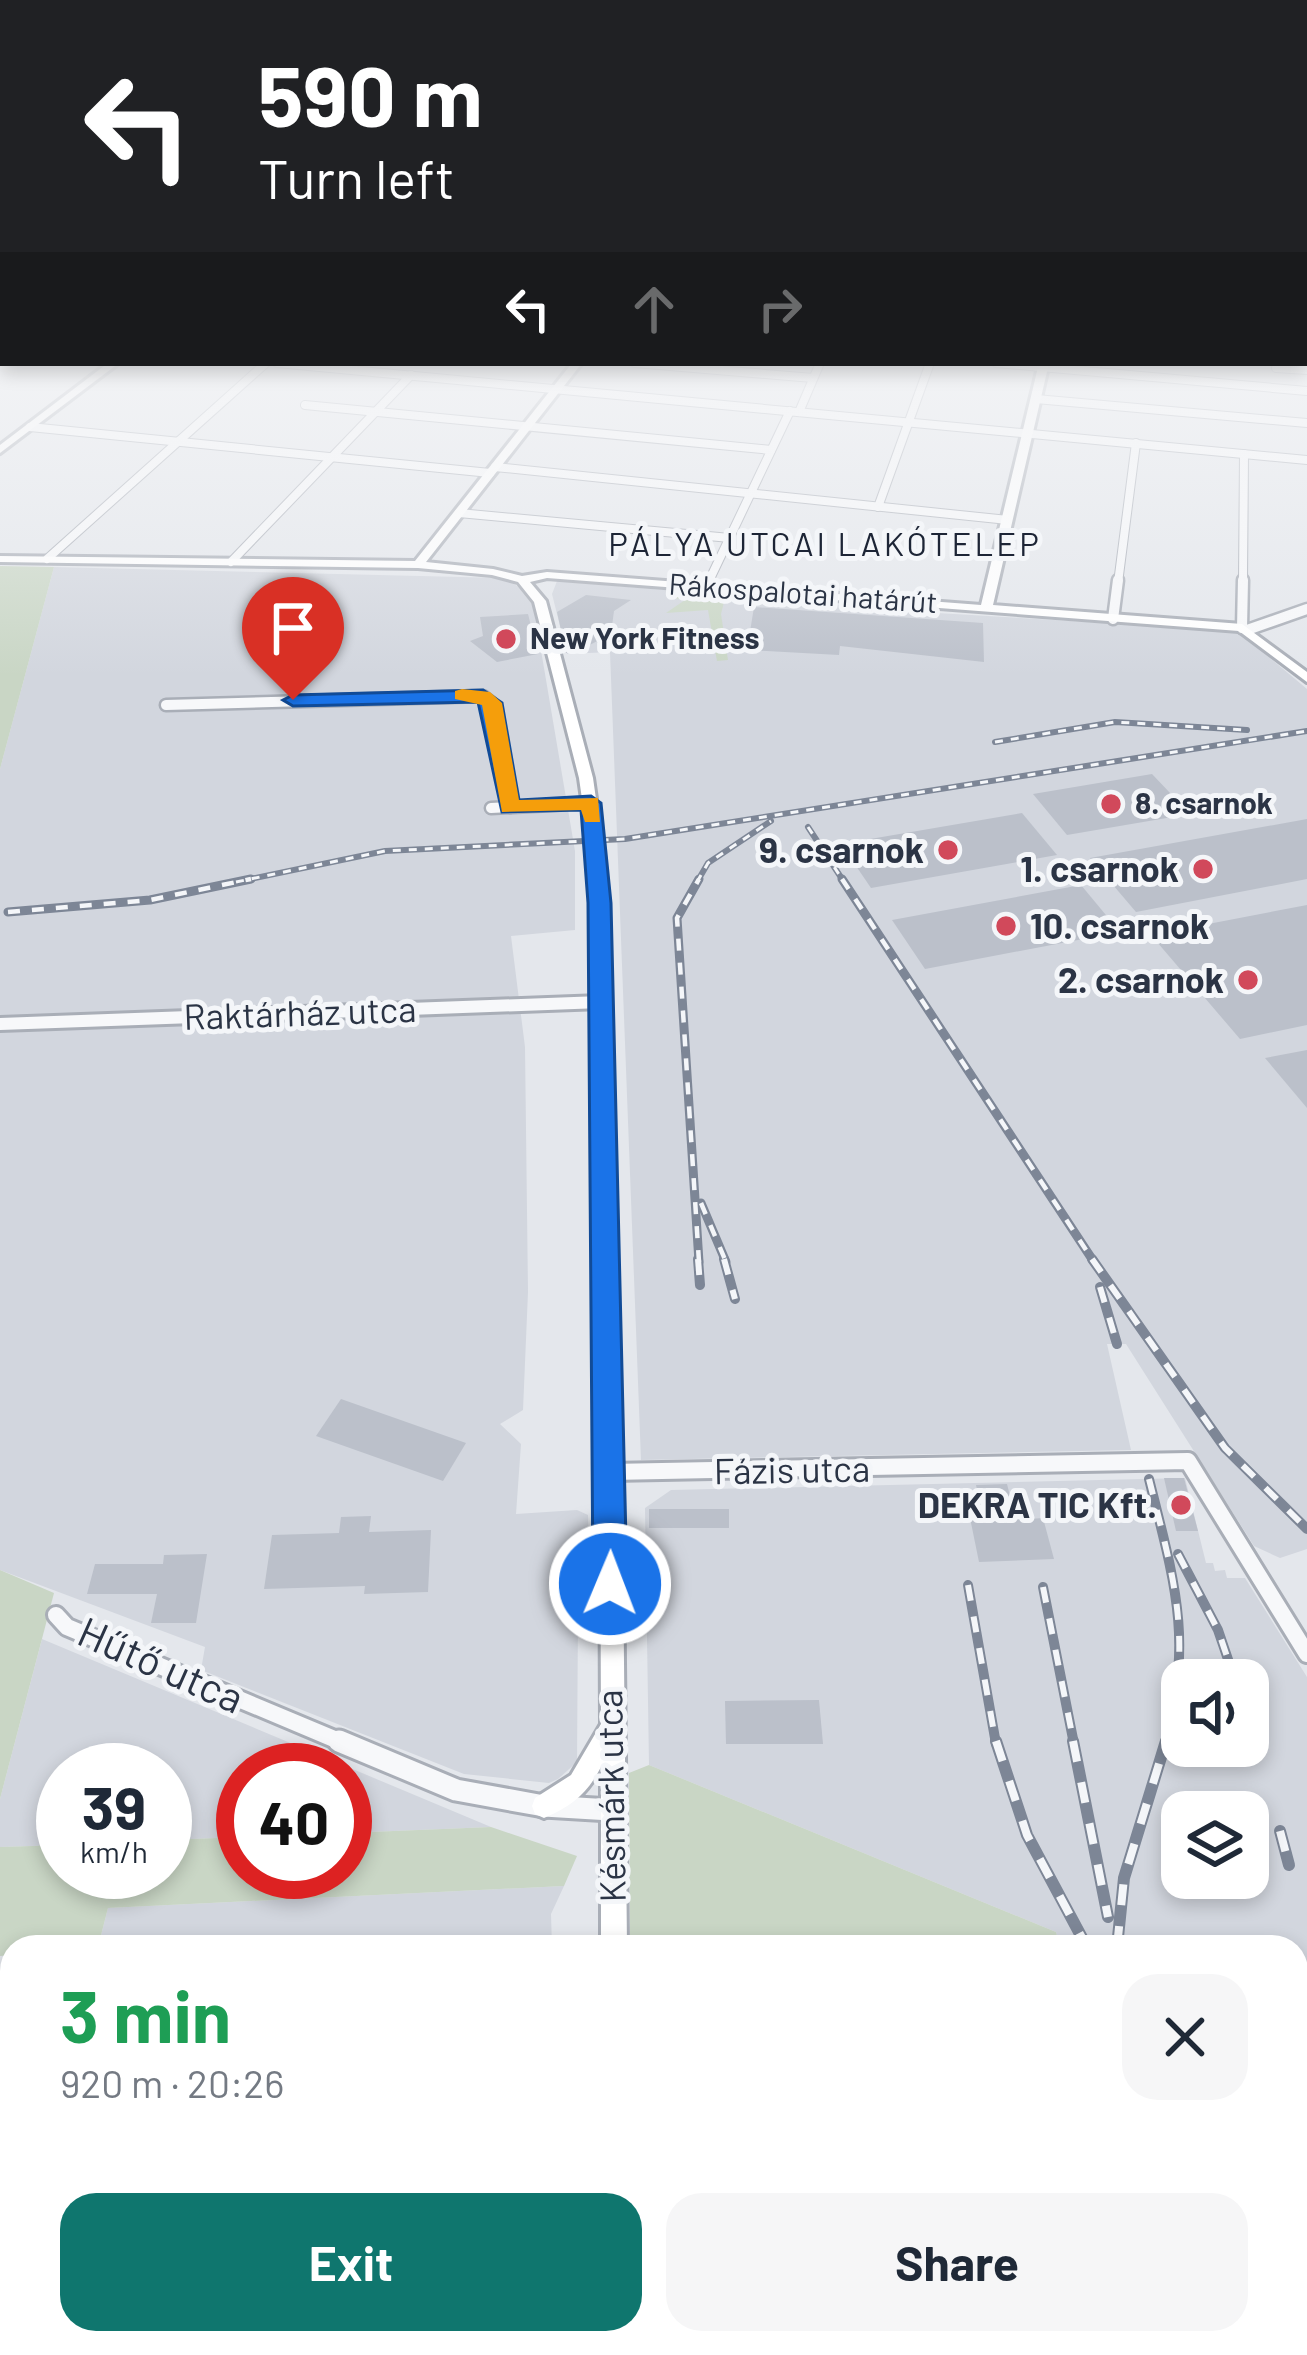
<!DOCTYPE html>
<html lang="en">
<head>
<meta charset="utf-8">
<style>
  body { margin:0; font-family:Barlow,sans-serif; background:#f6f6f7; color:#1f2937; height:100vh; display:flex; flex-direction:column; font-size:45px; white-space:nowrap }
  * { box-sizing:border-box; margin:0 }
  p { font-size:39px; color:#747a83 }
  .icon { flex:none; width:66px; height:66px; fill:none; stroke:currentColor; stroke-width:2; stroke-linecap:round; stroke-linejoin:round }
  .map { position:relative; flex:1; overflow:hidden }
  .side { position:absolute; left:0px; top:1935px; width:1308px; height:420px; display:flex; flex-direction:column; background:#fff; border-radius:36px 36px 0 0; box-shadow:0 6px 18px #0003 }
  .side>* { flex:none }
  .hud { position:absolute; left:0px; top:0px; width:1308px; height:366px; box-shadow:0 6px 18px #0003; background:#202124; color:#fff; overflow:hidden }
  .controls { position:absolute; left:1161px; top:1659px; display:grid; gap:24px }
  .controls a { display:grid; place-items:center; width:108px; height:108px; border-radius:24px; background:#fff; box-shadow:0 6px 18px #0003; font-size:60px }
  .speed { position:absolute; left:36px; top:1743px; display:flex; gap:24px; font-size:60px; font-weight:700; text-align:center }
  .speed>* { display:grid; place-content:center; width:156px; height:156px; border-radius:50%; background:#fff; box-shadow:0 6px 18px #0003; line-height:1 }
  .speed small { font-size:30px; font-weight:400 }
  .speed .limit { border:18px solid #d22; background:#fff; color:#111 }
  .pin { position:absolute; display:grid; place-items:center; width:102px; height:102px; color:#fff; margin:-123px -51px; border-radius:50% 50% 50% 0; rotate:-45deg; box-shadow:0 0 12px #0007 }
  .pin .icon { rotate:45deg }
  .me { position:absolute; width:132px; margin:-66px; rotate:1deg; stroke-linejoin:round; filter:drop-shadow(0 0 9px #0008) }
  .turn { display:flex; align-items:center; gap:42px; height:252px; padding:0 60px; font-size:54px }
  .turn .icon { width:156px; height:156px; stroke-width:2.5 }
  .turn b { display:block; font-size:84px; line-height:102px }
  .lanes { display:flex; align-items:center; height:114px; padding:0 60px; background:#0003; justify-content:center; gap:60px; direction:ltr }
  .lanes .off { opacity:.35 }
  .round { display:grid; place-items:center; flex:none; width:126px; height:126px; border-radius:36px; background:#f6f6f7 }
  .head { display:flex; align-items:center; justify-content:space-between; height:204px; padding:0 60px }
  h1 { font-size:72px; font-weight:700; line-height:90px; color:#1e9e55 }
  .primary-button { display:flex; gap:24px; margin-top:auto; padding:24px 60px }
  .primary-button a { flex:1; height:138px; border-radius:36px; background:#0f766e; color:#fff; font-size:48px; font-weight:700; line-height:138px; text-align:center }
  .primary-button a+a { background:#f6f6f7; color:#1f2937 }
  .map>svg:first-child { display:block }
  .built { fill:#d2d6de; fill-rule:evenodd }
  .green { fill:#c9d6c5 }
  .building { fill:#bbc0ca }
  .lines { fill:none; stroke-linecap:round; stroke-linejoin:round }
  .street-far4-casing { stroke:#a9aeb7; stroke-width:10 }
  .street-far3-casing { stroke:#a9aeb7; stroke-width:15 }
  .street-far2-casing { stroke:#a9aeb7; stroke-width:18 }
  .street-far1-casing { stroke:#a9aeb7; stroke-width:22 }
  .street-casing { stroke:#a9aeb7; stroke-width:27 }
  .secondary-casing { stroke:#a9aeb7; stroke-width:6 }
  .street-far4 { stroke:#f7f8fa; stroke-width:8 }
  .street-far3 { stroke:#f7f8fa; stroke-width:10 }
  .street-far2 { stroke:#f7f8fa; stroke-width:12 }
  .street-far1 { stroke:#f7f8fa; stroke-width:16 }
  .street { stroke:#f7f8fa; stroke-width:21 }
  .secondary { fill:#fff; fill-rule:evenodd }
  .rail-far3-casing { stroke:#7d8696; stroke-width:6 }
  .rail-far2-casing { stroke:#7d8696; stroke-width:9 }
  .rail-far1-casing { stroke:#7d8696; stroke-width:10 }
  .rail-casing { stroke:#7d8696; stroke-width:12 }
  .rail-far3 { stroke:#f4f6f9; stroke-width:3; stroke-dasharray:8; stroke-linecap:butt }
  .rail-far2 { stroke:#f4f6f9; stroke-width:4.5; stroke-dasharray:12; stroke-linecap:butt }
  .rail-far1 { stroke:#f4f6f9; stroke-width:6; stroke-dasharray:16; stroke-linecap:butt }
  .rail { stroke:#f4f6f9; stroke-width:8; stroke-dasharray:21; stroke-linecap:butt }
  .route { fill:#1a73e8; stroke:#114b97; stroke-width:3 }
  .slow { fill:#f59e0b }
  .poi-dot { fill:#d1495b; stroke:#f4f6f9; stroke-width:4.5 }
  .labels { text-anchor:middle; stroke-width:10; stroke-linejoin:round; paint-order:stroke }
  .far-street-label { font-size:30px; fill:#2b3445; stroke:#f4f6f9 }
  .far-poi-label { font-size:30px; font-weight:bold; fill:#2b3445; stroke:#f4f6f9; text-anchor:start }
  .far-neighbourhood-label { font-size:33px; letter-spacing:3px; fill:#1d2536; stroke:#f4f6f9 }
  .poi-label { font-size:36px; font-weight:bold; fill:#2b3445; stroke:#f4f6f9; text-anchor:end }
  .street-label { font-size:36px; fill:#2b3445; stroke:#f4f6f9 }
  .near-street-label { font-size:42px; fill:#2b3445; stroke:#f4f6f9 }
</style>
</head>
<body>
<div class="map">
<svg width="1307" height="2355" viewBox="0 0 1307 2355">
  <rect width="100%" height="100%" fill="#e4e7ec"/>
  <g class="built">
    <polygon points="54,567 503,578 526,591 533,603 575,851 575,930 511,936 525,1047 528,1292 523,1410 500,1424 521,1444 516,1514 577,1510 588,1515 590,1586 578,1614 577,1762 558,1779 549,1783 464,1774 201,1670 205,1647 0,1570 0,769"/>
    <polygon points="557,581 937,613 1238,631 1307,689 1307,1549 1280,1558 1254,1546 1126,1344 1107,1344 1131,1450 641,1460 610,652 567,654 552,594"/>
    <path d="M1185 1478 1206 1563H1213L1215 1571 1225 1570 1227 1578H1245L1307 1677V2034L1296 2029V1947H1060L1056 1932 649 1765 645 1508 671 1490ZM1182 1680H1248V1746H1182ZM1182 1812H1248V1878H1182Z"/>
    <polygon points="42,1639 491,1827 345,1833 345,1770 243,1770 243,1837 165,1840 165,1770 63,1770 63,1845 0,1847 0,1799"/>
    <polygon points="564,1886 551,1914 552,1947 98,1947 108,1908"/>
    <polygon points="0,2227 12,2227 12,2343 426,2343 419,2355 0,2355"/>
  </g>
  <g class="green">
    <polygon points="0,566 54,567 0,769"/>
    <polygon points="670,593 725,598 721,614 728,660 717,661 708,610 666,613 685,600 668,597"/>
    <polygon points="0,1570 54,1593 0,1799"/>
    <polygon points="649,1765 1056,1932 1060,1947 630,1947 629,1773"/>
    <polygon points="491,1827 577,1856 564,1886 108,1908 98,1947 12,1947 12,1955 0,1956 0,1847 63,1845 63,1872 165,1872 165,1840 243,1837 243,1872 345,1872 345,1833"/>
    <polygon points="12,1996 12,2227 0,2227 0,1997"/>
    <polygon points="1296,2029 1307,2034 1307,2355 1219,2355 1216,2343 1296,2343"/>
    <polygon points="481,2343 1144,2343 1147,2355 478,2355"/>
  </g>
  <g class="building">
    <polygon points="586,595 631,600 614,611 612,626 598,631 601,639 588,646 588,652 566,653 557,612"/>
    <polygon points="754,607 983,623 984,662 840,646 839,655 747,650"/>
    <polygon points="528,614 538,654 497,662 470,641 483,636 480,617"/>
    <polygon points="1152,774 1190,814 1067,835 1033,794"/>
    <polygon points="1022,813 1057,855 871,888 841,844"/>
    <polygon points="1307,819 1307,879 1136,912 1090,858"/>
    <polygon points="1081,885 1120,932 925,969 892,920"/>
    <polygon points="1307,905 1307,1025 1240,1039 1151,935"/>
    <polygon points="1307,1050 1307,1108 1265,1058"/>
    <polygon points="341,1399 466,1443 443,1481 316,1436"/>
    <polygon points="1164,1478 1184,1478 1198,1531 1176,1531"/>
    <polygon points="1007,1484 1016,1520 1043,1518 1054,1559 979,1562 969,1513 982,1512 976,1485"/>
    <rect x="649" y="1509" width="80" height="19"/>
    <polygon points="371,1516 369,1532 431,1530 428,1592 364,1594 365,1586 264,1589 272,1535 339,1533 341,1517"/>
    <polygon points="207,1554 196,1623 151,1623 157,1594 87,1594 95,1564 163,1564 164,1555"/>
    <polygon points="819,1700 823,1744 726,1744 725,1701"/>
  </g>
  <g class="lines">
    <defs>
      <g id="street-far4">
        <polyline points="277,363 1307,460"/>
        <polyline points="635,363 813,378"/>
        <polyline points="996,363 1307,391"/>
        <polyline points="1276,368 1307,370"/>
        <polyline points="1036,399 1307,423"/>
        <polyline points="305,405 771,450"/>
        <polyline points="799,412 820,363"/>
        <polyline points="30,427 490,473"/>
        <polyline points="495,467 1008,520"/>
        <polyline points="878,507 930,363"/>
        <polyline points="459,513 730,538"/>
        <polyline points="47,559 266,363"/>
        <polyline points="231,562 411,375"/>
        <polyline points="708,583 790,411"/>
        <polyline points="1118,583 1136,443"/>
        <polyline points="1243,583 1244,454"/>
      </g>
      <g id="street-far3">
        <polyline points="706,587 709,580"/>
        <polyline points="1113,619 1118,580"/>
        <polyline points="1242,628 1243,580"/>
        <polyline points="1247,630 1307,609"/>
        <polyline points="166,705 483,696 492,703 510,807"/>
        <polyline points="491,808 591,803"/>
      </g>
      <polyline id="street-far2" points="0,1024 601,1002"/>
      <g id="street-far1">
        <polyline points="611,1472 1188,1461 1307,1654"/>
        <polyline points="56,1615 67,1627 346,1744"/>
      </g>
      <polyline id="street" points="339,1741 456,1790 544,1806 611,1810"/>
      <g id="secondary">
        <polygon points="108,363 119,363 0,453 0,445"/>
        <path d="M572 363H582L426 562 493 569 522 576 547 572 981 605 1039 363H1049L993 605 1242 624 1307 672V682L1239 631 547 578 530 582 546 601 593 778 605 862 622 1472 627 1947H601V1767C587 1794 572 1806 544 1818L535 1814 532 1806 535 1798 571 1775 601 1724 600 1472 591 862 579 778 534 602 518 582 492 575 418 568 0 562V556L415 561Z"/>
        <polygon points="443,2343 475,2343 470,2355 438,2355"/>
      </g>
    </defs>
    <use href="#street-far4" class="street-far4-casing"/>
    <use href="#street-far3" class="street-far3-casing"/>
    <use href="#street-far2" class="street-far2-casing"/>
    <use href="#street-far1" class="street-far1-casing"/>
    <use href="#street" class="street-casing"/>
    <use href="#secondary" class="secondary-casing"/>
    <use href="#street-far4" class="street-far4"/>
    <use href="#street-far3" class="street-far3"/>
    <use href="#street-far2" class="street-far2"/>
    <use href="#street-far1" class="street-far1"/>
    <use href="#street" class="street"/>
    <use href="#secondary" class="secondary"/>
    <defs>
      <g id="rail-far3">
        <polyline points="995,742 1115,722 1247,730"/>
        <polyline points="808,827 844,882"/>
        <polyline points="236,882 385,851 625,839 1307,731"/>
        <polyline points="697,882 708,863 771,821"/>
      </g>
      <g id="rail-far2">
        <polyline points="842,879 1094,1262"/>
        <polyline points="8,912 150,900 251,879"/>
        <polyline points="701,1203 726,1262"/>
        <polyline points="699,1262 677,918 699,879"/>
      </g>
      <g id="rail-far1">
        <polyline points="698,1259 700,1285"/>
        <polyline points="724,1259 735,1299"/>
        <polyline points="1092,1259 1225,1448 1307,1529"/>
        <polyline points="1100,1287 1117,1344"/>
        <path d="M1149 1479C1174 1580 1194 1640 1165 1744"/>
        <polyline points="1178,1554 1218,1630 1235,1680"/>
        <polyline points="968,1585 996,1744"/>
        <polyline points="1043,1587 1074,1744"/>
      </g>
      <g id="rail">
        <polyline points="996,1741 1027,1835 1087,1947"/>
        <polyline points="1073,1741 1108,1917"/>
        <polyline points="1280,1831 1289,1865"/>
        <polyline points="1117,1947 1124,1878 1166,1741"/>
      </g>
    </defs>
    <use href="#rail-far3" class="rail-far3-casing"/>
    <use href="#rail-far2" class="rail-far2-casing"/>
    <use href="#rail-far1" class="rail-far1-casing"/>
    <use href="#rail" class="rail-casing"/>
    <use href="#rail-far3" class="rail-far3"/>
    <use href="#rail-far2" class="rail-far2"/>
    <use href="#rail-far1" class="rail-far1"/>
    <use href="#rail" class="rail"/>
  </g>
  <linearGradient id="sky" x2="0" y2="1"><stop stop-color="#8bb4dd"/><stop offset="0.51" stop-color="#f3f4f6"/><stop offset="1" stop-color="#f3f4f6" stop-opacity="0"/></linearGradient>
  <rect width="1307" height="676" fill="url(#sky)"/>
  <polygon class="route" points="483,690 502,703 519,800 591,796 601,803 611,903 627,1584 622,1595 610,1599 598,1595 593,1584 588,903 581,810 502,812 478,702 293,706 283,700 293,695"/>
  <polygon class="slow" points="462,689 490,692 502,703 519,800 598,798 600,822 585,822 581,810 502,812 482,705 455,699 455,691"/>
  <g class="poi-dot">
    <circle cx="506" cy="639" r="12"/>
    <circle cx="1111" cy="804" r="12"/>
    <circle cx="948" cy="850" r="12"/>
    <circle cx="1203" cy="869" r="12"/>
    <circle cx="1006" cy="926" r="12"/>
    <circle cx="1248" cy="980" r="12"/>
    <circle cx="1181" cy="1505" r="12"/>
  </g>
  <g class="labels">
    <g class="far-street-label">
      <text transform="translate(803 594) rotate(4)" y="10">Rákospalotai határút</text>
    </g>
    <g class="far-poi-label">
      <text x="530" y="649">New York Fitness</text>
      <text x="1135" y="814">8. csarnok</text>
    </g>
    <g class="far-neighbourhood-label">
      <text x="825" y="556">PÁLYA UTCAI LAKÓTELEP</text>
    </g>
    <g class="poi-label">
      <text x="924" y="863">9. csarnok</text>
      <text x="1179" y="882">1. csarnok</text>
      <text x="1030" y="939" text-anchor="start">10. csarnok</text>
      <text x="1224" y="993">2. csarnok</text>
      <text x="1157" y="1518">DEKRA TIC Kft.</text>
    </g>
    <g class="street-label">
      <text transform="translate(300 1013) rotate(-2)" y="13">Raktárház utca</text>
      <text transform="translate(792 1470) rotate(-1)" y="13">Fázis utca</text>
      <text transform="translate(611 1796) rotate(-91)" y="13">Késmárk utca</text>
    </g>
    <g class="near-street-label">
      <text transform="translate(161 1665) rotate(24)" y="15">Hűtő utca</text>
    </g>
  </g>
</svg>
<div class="controls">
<a><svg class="icon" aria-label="sound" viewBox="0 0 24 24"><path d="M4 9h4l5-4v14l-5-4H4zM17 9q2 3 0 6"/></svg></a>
<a><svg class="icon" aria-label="layers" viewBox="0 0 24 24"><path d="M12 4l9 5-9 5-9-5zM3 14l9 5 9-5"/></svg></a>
</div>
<div class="speed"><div>39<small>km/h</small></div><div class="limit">40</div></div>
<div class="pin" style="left:293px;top:700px;background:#d93025"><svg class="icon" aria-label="arrive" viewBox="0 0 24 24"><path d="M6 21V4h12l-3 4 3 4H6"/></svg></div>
<svg class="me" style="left:610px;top:1584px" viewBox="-20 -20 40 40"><circle r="17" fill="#1a73e8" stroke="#fff" stroke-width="3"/><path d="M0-11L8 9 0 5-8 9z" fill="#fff"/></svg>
<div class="hud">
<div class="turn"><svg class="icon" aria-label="left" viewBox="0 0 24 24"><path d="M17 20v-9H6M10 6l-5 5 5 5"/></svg><div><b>590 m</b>Turn left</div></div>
<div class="lanes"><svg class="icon" aria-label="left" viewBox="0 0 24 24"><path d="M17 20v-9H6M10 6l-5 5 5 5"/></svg><svg class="icon off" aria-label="ahead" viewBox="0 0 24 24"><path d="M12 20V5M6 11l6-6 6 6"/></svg><svg class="icon off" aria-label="right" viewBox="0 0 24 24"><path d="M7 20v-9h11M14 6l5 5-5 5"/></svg></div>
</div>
<section class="side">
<div class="head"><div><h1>3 min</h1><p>920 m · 20:26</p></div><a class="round"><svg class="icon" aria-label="close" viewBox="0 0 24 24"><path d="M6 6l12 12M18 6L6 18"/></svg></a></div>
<div class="primary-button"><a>Exit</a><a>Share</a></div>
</section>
</div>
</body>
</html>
